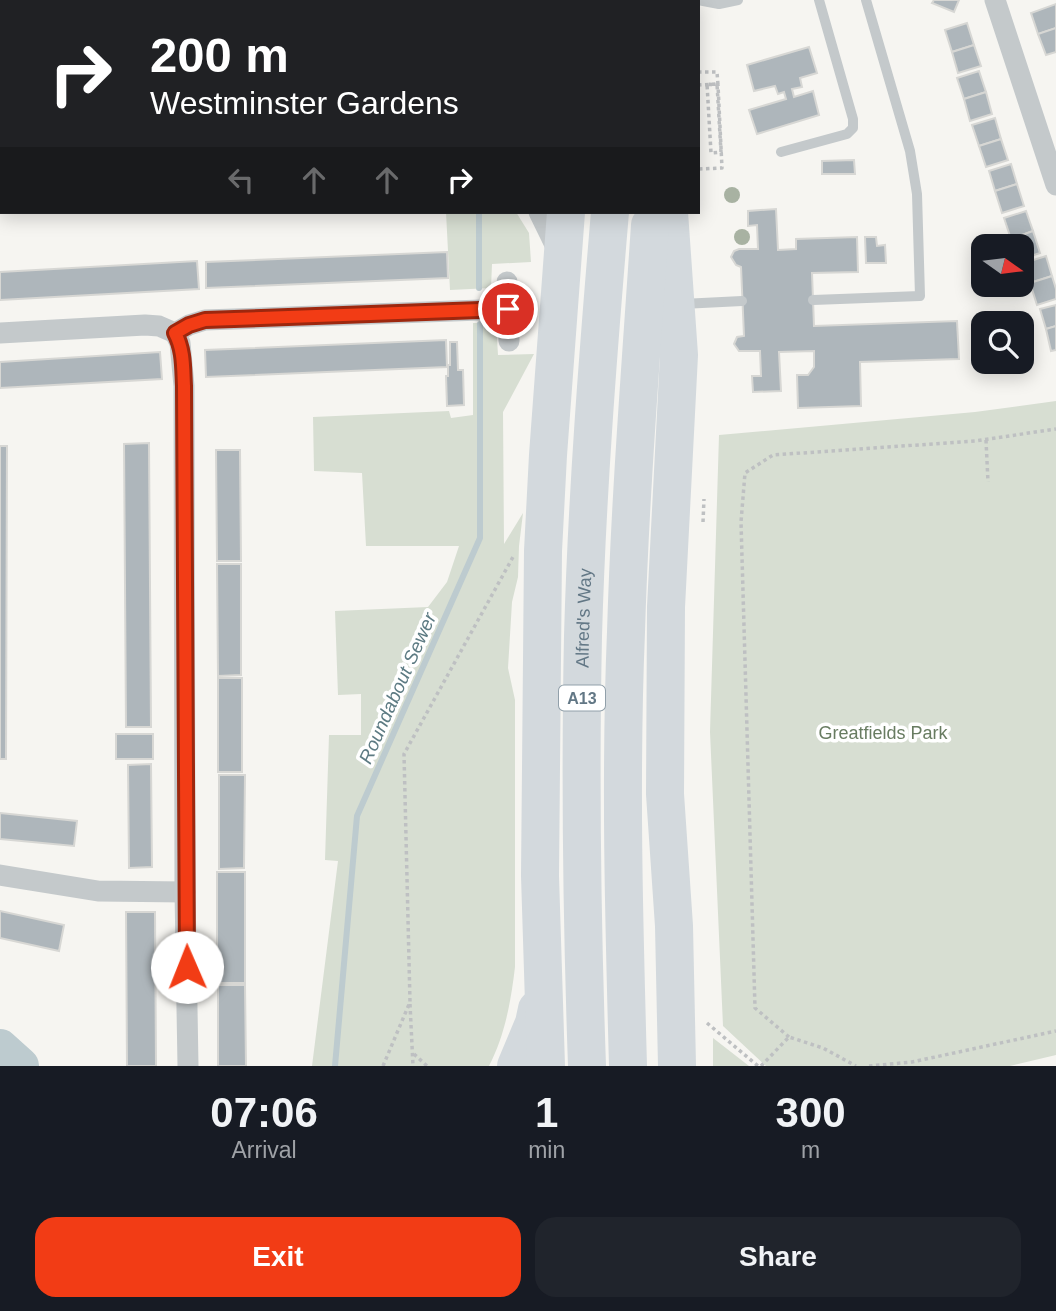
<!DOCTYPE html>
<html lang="en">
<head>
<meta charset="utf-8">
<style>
  body { margin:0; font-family:Arial,sans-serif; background:#20242c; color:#f1f3f6; height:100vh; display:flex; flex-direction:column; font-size:26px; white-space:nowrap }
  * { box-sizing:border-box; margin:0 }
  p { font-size:23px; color:#9ea1a6 }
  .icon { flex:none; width:38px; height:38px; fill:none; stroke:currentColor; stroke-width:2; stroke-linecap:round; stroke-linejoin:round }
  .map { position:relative; height:1066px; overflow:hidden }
  .side { display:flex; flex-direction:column; background:#171b24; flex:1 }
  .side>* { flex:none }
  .guide { position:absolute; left:0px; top:0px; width:700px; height:214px; box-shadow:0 4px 18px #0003; background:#202124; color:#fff; overflow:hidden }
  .needle { width:46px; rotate:104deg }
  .controls { position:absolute; left:971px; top:234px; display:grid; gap:14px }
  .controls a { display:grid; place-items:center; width:63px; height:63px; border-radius:14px; background:#171b24; box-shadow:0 4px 18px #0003; font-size:35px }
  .pin { position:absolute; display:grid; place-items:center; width:60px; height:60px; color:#fff; margin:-30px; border:4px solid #fff; border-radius:50%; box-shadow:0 2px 7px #0007 }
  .me { position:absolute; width:77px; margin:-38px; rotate:359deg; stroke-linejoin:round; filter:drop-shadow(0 0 5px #0008) }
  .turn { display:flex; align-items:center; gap:24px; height:147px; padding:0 35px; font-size:32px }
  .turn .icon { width:91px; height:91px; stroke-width:2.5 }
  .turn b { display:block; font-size:49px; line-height:60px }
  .lanes { display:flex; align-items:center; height:66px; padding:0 35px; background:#0003; justify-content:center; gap:35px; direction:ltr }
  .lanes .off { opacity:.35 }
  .eta { display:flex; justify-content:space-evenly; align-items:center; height:119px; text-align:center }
  .eta b { font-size:42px; font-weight:700; line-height:49px }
  .cta { display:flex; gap:14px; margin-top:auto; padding:14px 35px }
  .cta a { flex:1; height:80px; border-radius:21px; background:#f23c15; color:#fff; font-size:28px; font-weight:700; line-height:80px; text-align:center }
  .cta a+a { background:#20242c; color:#f1f3f6 }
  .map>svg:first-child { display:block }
  .green { fill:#d7ded2 }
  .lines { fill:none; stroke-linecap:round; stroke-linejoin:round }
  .stream { stroke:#bdcbcf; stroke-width:6 }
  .river { stroke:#bdcbcf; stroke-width:38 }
  .building { fill:#aeb6bb; stroke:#d7d7d4; stroke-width:2 }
  .path { stroke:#bec0c2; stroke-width:3.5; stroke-dasharray:3.5 3.5; stroke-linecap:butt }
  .lane { stroke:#c4c9cb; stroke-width:10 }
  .street { stroke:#c4c9cb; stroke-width:21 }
  .highway { stroke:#d3d9dd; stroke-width:38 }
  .tree { fill:#a8b2a2 }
  .route-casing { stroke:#9d270e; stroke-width:18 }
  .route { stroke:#f23c15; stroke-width:12 }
  .labels { text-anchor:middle; stroke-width:7; stroke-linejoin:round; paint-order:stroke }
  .shield { fill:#fff; stroke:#91a0aa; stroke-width:2 }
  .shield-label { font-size:16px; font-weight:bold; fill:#627785 }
  .street-label { font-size:18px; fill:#627785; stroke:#fff }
  .park-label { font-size:18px; fill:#687c61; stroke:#fff }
  .water-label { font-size:19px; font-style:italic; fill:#5d7b83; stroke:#fff }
</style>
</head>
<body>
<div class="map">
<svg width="1056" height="1066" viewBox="0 0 1056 1066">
  <rect width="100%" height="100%" fill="#f6f5f1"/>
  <g class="green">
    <polygon points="446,212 516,212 529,233 531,262 492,264 491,288 450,290"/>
    <path d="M473 323H496L498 355 534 354 503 412 504 544 523 513 519 546 518 577 512 602 508 668 515 700V967C511 1001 505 1035 489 1066H312L338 861 325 860 329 735H361V694L338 695 335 611 428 607 447 582 459 546H366L362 473 314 471 313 417 449 411 451 418 473 415Z"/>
    <polygon points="1056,401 1056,1055 1010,1066 766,1066 723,1026 710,732 719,435 975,412"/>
    <polygon points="713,1038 749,1066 713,1066"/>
  </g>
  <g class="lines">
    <g class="stream">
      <polyline points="64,0 64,2"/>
      <polyline points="479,212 479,288"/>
      <polyline points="335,1066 357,816 480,538 480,324"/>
    </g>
    <polyline class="river" points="0,1048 20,1066"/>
  </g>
  <g class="building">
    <polygon points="934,0 959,0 954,12 932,3"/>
    <polygon points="1056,4 1056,28 1038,34 1031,13"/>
    <polygon points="967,23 974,45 952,52 945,30"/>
    <polygon points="1056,28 1056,52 1046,55 1038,34"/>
    <polygon points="974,45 981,66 958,73 952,52"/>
    <polygon points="809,47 817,73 800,78 802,87 792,89 794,97 813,91 819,115 757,134 749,110 786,99 784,92 778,94 775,86 754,91 747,65"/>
    <polygon points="979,71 986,92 964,99 957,78"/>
    <polygon points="986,92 992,114 970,121 964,99"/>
    <polygon points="995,118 1001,139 979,146 972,125"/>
    <polygon points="1001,139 1008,160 986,167 979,146"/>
    <polygon points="854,160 855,174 822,174 822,161"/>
    <polygon points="1011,164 1017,184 995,191 989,171"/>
    <polygon points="1017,184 1024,206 1002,213 995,191"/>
    <polygon points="776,209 778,250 796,249 796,239 857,237 858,272 812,273 814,326 957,321 959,359 860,362 861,406 798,408 797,375 808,375 814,367 814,351 779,352 781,391 753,392 752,376 761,376 760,351 739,351 734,344 737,337 744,336 741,267 736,265 731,257 734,251 739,249 758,249 757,225 748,226 748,211"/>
    <polygon points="1026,211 1033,231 1011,239 1004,218"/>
    <polygon points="1033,231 1040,253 1022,259 1022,247 1013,247 1011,239"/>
    <polygon points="865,237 876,237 877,246 885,245 886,263 866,263"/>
    <polygon points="447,252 448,278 206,288 206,262"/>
    <polygon points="1046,256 1052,276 1030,283 1024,263"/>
    <polygon points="197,261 199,289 0,300 0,272"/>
    <polygon points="1052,276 1056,289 1056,299 1037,305 1030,283"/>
    <polygon points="1056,305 1056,326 1046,329 1040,309"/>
    <polygon points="1056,326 1056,350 1051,351 1046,329"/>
    <polygon points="446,340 447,367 206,377 205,350"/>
    <polygon points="450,342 457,342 458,370 463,370 464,405 447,406 446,376 448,376 448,365 450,365"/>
    <polygon points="160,352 162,379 0,388 0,362"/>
    <polygon points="149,443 151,727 126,727 124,444"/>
    <polygon points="0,446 7,446 6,759 0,759"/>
    <polygon points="216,450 240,450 241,561 217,561"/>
    <polygon points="217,564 241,564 241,675 218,676"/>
    <rect x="218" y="678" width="24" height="94"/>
    <rect x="116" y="734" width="37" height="25"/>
    <polygon points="151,764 152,867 129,868 128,765"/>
    <polygon points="219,775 245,775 244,868 219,869"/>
    <polygon points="0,813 77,821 74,846 0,839"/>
    <rect x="217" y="872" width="28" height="111"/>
    <polygon points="0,911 64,925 59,951 0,938"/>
    <polygon points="126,912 155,912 156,1066 127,1066"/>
    <polygon points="218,985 245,985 246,1066 218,1066"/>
  </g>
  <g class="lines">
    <g class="path">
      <polyline points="562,2 562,0"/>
      <polyline points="698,72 717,72 718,85"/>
      <polyline points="698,85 717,84 721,152 711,153 707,84 718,85 722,168 698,169"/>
      <polyline points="986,440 988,482"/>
      <polyline points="703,522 704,499"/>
      <polyline points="410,1004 413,1066"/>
      <polyline points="707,1023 758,1066"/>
      <polyline points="789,1037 755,1008 741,522 745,473 773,455 975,441 1056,429"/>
      <polyline points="414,1054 427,1066"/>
      <polyline points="383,1066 410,1002 404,754 513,557"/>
      <polyline points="761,1066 789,1037 823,1048 856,1066"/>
      <polyline points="869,1066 912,1062 1056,1031"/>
    </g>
    <g class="lane">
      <polyline points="96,0 96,2"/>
      <polyline points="308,0 319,2"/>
      <polyline points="583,0 583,2"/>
      <polyline points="698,0 719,4 738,0"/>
      <polyline points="267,2 268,0"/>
      <polyline points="536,2 536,0"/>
      <polyline points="781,152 847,134 853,128 853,119 819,0"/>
      <polyline points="813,300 920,296 917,194 910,151 866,0"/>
      <polyline points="682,304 742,301"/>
    </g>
    <g class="street">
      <polyline points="995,0 1056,185"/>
      <polyline points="5,2 5,0"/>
      <polyline points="0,44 2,30"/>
      <polyline points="0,94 2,99"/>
      <polyline points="0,137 2,136"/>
      <polyline points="539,212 558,251"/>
      <polyline points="508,309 509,341"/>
      <polyline points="0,333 145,325 159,326 175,333 189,325 205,320 508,309 507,282"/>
      <polyline points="175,333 180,343 184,386 185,892 188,1066"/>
      <polyline points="0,875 98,891 185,892"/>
    </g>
    <g class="highway">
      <polyline points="610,2 611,0"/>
      <polyline points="663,2 663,0"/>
      <polyline points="669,212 679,355 666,607 665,794 674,926 677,1066"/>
      <polyline points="516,1066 534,1023 537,1009"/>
      <polyline points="546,1066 540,876 543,551 548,455 566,212"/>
      <path id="s1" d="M587 1066C582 923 580 779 583 636 587 494 598 353 610 212"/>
      <path d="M628 1066C624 921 620 777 626 632 630 496 641 361 650 225"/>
    </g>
  </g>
  <g class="tree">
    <circle cx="732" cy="195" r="8"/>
    <circle cx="742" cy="237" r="8"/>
  </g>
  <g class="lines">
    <defs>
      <path id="route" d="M187 967 184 386C183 368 184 350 175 333L189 325 205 320 508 309"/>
    </defs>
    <use href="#route" class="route-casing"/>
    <use href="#route" class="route"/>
  </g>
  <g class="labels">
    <rect class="shield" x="559" y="685.5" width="46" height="25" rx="5"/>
    <g class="shield-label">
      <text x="582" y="704">A13</text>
    </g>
    <g class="street-label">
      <text dy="6" stroke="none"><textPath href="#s1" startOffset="448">Alfred's Way</textPath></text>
    </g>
    <g class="park-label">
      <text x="883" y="739">Greatfields Park</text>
    </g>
    <g class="water-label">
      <text transform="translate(397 688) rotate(-66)" y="7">Roundabout Sewer</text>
    </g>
  </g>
</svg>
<div class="controls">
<a><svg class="needle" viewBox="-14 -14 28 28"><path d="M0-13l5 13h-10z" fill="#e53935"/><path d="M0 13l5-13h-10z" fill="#9ea1a6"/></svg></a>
<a><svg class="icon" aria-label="search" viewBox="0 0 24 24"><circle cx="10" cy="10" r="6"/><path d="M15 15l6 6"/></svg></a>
</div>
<div class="pin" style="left:508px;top:309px;background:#d93025"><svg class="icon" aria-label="arrive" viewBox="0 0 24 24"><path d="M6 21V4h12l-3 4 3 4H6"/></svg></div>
<svg class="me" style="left:187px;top:967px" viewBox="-20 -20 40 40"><circle r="19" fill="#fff"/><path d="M0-13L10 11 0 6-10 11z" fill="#f23c15"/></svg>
<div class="guide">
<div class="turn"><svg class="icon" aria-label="right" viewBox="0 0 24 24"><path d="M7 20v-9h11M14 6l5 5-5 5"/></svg><div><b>200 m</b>Westminster Gardens</div></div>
<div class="lanes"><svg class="icon off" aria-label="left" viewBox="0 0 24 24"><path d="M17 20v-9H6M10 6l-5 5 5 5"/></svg><svg class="icon off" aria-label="ahead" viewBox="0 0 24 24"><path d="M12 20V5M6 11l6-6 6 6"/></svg><svg class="icon off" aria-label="ahead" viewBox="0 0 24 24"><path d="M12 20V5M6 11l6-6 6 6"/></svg><svg class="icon" aria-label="right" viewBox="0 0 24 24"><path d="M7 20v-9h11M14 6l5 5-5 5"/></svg></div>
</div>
</div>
<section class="side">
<div class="eta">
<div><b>07:06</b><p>Arrival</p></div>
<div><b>1</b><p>min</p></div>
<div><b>300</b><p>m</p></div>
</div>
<div class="cta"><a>Exit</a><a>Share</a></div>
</section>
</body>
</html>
